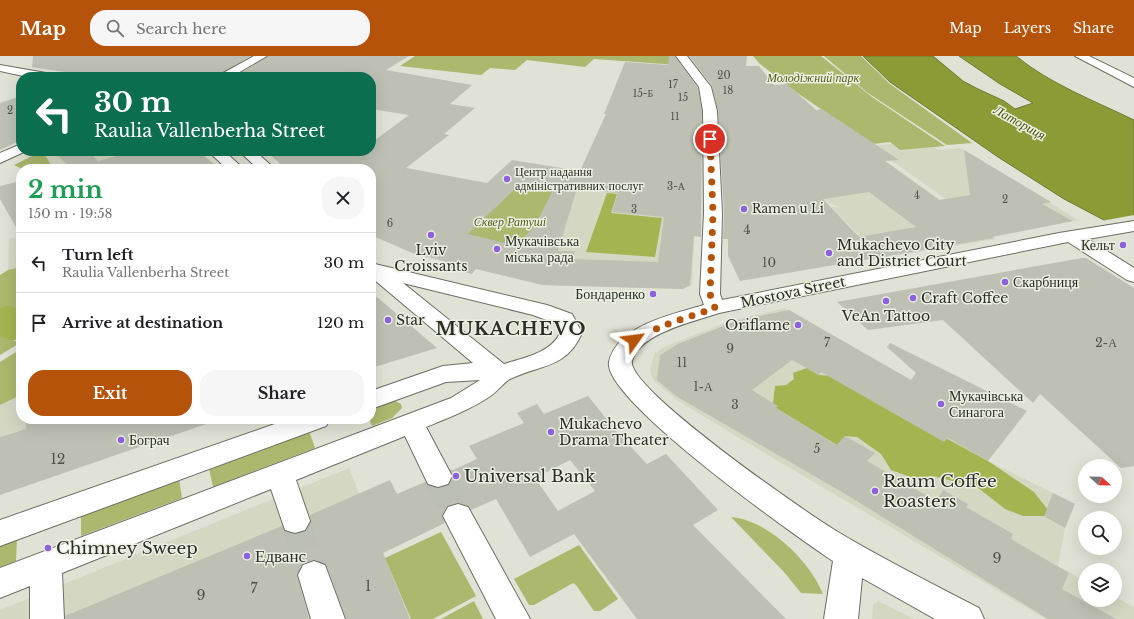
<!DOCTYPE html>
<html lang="en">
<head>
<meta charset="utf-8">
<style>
  body { margin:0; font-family:"Libre Baskerville",serif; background:#f6f6f6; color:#202124; height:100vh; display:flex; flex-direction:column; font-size:15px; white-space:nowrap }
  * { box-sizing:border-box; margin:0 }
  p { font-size:13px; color:#757577 }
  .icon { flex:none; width:22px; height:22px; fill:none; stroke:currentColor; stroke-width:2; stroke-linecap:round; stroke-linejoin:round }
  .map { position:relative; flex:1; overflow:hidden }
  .details { position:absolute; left:16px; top:108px; width:360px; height:260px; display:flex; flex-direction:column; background:#fff; border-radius:16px; box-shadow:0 4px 16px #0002 }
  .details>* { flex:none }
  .banner { position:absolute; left:16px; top:16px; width:360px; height:84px; border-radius:16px; box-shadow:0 4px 16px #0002; background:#0b6e4f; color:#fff; overflow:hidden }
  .needle { width:26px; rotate:112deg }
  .fabs { position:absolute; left:1078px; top:403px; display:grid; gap:8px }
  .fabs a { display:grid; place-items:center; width:44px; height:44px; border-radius:50%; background:#fff; box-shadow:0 4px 16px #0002; font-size:20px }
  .pin { position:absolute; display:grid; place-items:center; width:34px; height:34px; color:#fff; margin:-17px; border:2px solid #fff; border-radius:50%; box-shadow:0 1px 4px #0007 }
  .me { position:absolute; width:44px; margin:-22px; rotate:59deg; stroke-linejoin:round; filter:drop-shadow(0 0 3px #0008) }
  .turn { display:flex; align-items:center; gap:14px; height:84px; padding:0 12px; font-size:18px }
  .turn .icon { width:52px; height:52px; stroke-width:2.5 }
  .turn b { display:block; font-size:28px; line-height:34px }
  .round { display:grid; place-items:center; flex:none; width:42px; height:42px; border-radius:16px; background:#f6f6f6 }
  .headline { display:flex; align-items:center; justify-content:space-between; height:68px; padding:0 12px }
  h1 { font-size:24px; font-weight:800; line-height:30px; color:#1e9e55 }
  .button { display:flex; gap:8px; margin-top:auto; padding:8px 12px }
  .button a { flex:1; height:46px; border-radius:16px; background:#b45309; color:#fff; font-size:16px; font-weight:800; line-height:46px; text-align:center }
  .button a+a { background:#f6f6f6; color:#202124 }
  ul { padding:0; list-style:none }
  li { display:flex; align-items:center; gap:12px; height:60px; padding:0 12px; border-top:1px solid #e0e0e0 }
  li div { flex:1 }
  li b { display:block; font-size:15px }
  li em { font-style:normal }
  header { display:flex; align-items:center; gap:24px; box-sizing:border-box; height:56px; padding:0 20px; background:#b45309; color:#fff }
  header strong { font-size:19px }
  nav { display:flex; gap:22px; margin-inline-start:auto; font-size:14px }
  .search { width:280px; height:36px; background:#f6f6f6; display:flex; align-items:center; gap:10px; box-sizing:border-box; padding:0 14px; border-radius:16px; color:#757577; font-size:15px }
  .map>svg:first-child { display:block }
  .built { fill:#d4d8c3 }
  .green { fill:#abb86d }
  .forest { fill:#a4b451 }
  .water { fill:#8c9b36; stroke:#6f7a32 }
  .pier { fill:#dfe2d4 }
  .building { fill:#bdc0b2; fill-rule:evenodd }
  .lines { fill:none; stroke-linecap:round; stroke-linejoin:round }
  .minor-tunnel { stroke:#bbbeb2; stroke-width:30; stroke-dasharray:30 15; stroke-linecap:butt }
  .minor-casing { stroke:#6c6f63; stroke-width:2 }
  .minor { fill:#fff; fill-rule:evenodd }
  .route { stroke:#b45309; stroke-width:7; stroke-dasharray:0 12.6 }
  .poi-dot { fill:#8d61db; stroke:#ecf0e2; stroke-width:1.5 }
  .labels { text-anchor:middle; stroke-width:3; stroke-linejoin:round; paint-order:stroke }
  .far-number-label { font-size:10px; fill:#50524a }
  .far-park-label { font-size:12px; font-style:italic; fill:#545e16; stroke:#ecf0e2 }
  .far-poi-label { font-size:12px; fill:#2c2d28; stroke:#ecf0e2; text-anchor:start }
  .number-label { font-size:12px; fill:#50524a }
  .far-water-label { font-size:13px; font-style:italic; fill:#4a5306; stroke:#ecf0e2 }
  .poi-label { font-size:14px; fill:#2c2d28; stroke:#ecf0e2; text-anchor:start }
  .street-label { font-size:14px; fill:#2c2d28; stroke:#ecf0e2 }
  .near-number-label { font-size:14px; fill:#50524a }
  .near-poi-label { font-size:17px; fill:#2c2d28; stroke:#ecf0e2; text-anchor:start }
  .district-label { font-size:18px; font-weight:bold; letter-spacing:1px; fill:#2c2d28; stroke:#ecf0e2 }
</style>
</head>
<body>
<header>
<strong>Map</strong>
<div class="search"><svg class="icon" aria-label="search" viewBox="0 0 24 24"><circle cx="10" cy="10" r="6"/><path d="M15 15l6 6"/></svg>Search here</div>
<nav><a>Map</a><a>Layers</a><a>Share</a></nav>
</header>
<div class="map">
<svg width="1134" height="563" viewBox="0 0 1134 563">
  <rect width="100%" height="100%" fill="#dfe2d4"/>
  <g class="built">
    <polygon points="892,88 900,94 934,91 939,94 961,92 1078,164 998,180 871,90"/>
    <polygon points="864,90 996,183 871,204 846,181 859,179 831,151 839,151 822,143"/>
    <polygon points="50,95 156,95 150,97 142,113 54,113 42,97"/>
    <polygon points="580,124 697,125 692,229 683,233 542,229 559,205 543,201 564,176"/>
    <polygon points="21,180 21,211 8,214 9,183"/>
    <polygon points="785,252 948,382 988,405 1075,448 1065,472 1058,510 1085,525 1085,544 1115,544 1115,541 1134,551 1134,563 1046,563 734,379 677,344 655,326 651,319 650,313 655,297 666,290 730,265"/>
    <polygon points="21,290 21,363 26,363 26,373 0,381 0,306 17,295"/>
    <polygon points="349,412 410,563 0,563 0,554"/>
    <polygon points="878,545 914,563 872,563 873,549"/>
  </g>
  <g class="green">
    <polygon points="415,0 671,0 678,9 594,3 585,11 527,4 515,14 490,12 481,19 400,10"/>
    <polygon points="753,0 821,0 872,41 945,90 900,94 890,86 872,88 796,36 760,8"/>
    <polygon points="824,0 861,0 890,28 972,87 947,89 868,37"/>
    <polygon points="40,96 45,99 53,112 37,113 39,112 35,110 22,113 14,109"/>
    <polygon points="522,126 555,132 535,170 509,199 458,186"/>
    <polygon points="21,211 21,283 13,284 20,287 0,299 0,219 8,214"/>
    <polygon points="21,293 21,339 0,349 0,306"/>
    <polygon points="393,344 401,348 402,352 392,362 372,370 369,363 371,363 371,352"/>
    <polygon points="309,375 315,392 213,431 209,412"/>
    <polygon points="179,423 182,442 81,480 81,459"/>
    <path d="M731 461C768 464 810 505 823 538L801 537 784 516Z"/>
    <polygon points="441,476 476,540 433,563 411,563 385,502"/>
    <polygon points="17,482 16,505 0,511 0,489"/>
    <polygon points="579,489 618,543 600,555 594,555 576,529 573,527 534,549 529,549 514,523"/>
    <polygon points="474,545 483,563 441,563"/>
  </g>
  <g class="forest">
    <polygon points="607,137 617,138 611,157 662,162 655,201 586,196"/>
    <polygon points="8,250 21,252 21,283 11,284 0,280 0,252"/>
    <polygon points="807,312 819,319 832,320 988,405 1034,436 1048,454 1044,460 1023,460 1005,453 977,431 933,420 913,422 891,414 881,398 857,381 845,380 837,389 776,352 773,347 775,330 786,329 794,323 793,317"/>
  </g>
  <path class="water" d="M863 0H933L963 25 976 32 1004 45 1015 53 1033 47 1000 28 959 0H1016C1050 28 1095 45 1134 64V180L1064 143 998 101 890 26Z"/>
  <polygon class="pier" points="1134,159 1134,182 1101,165"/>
  <g class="building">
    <polygon points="33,0 251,0 215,21 96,21 32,11"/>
    <path d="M268 0H409L386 14 472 29 450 48 475 52 444 78 449 79 406 112 487 127 512 104 580 115 606 58H604L625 6 668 9 669 0H675L698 32 702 55 701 181 694 180 690 229 683 233 542 229 476 213 472 218 446 211 451 207 412 197 371 179V113H286L266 95H371V87L409 59 371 53V21H234ZM522 126 554 132 535 170 517 190 468 178ZM577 133 618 137 612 156 664 161 658 206 573 203 575 195H558Z"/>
    <path d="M689 0H747L746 10H759L774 29 787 28 816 54 822 53 899 104 885 105 939 144 970 139 964 94 1051 146 1042 148 1073 165 992 181 994 182 740 225 728 200V183H723L724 157 718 55 712 30ZM869 136 916 171 859 181 823 143Z"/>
    <polygon points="21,40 21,84 0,94 0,47"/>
    <polygon points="53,95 88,95 98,105 135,95 144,95 146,98 156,95 198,95 220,113 72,113"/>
    <polygon points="21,125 21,180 0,143 0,130"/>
    <polygon points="1082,202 1086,202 1134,232 1134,410 1121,412 1040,338 1033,347 943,264 868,274 837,246"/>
    <polygon points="371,236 437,292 371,312"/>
    <polygon points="789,254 911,324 916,317 887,291 890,287 1027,355 988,405 948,382 944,386 821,316 819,319 792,304 752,334 778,350 776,352 837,389 845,380 875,397 867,405 936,445 943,434 968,448 966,451 1013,478 1011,483 1069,517 1062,533 1116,563 1048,563 842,436 676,340 657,324 660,299 678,288 736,265"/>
    <path d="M588 340 617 376 647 408 666 398 718 454 693 469 786 563H637L574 478 530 501 496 443 471 454 468 450 458 447 448 450 442 459 445 467 383 497 410 563H346L326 508 315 504 302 508 297 519 309 563H65V560L282 470 285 475 295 478 305 475 311 466 310 459 390 424 397 438 425 426 428 429 438 432 448 429 453 421 451 415 477 403 469 390 524 367 517 357 537 348 544 358ZM570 404 595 435 558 455 535 422Z"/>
    <polygon points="26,363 212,363 212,366 0,439 0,381 26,373"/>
    <polygon points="1053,437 1075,448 1065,472 1044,460"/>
  </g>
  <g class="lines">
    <g class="minor-tunnel">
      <polyline points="438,420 458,460"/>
      <polyline points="295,465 314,519"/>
    </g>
    <defs>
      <g id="minor">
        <polygon points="254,0 267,0 231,21 216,21"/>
        <path d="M676 0H687L711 31 717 55 722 157 720 238 722 244 1059 177 1134 165V175L1088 183 1134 212V226L1127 224 1068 186 719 257C696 265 639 277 632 305 626 332 809 459 838 476 883 503 931 527 979 552L984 563H935L862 522 858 563H824L833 505C798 482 602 343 609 306 617 269 674 258 704 249L700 238 704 157 703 55 699 31Z"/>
        <polygon points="1075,0 1089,0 1134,22 1134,31"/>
        <polygon points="0,9 46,17 52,21 28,21 0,15"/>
        <polygon points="21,88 21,95 26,95 0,107 0,97"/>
        <polygon points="208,95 224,95 244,113 227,113"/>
        <polygon points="239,95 255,95 275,113 258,113"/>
        <path d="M375 208 547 249 572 258 582 277C566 313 541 308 510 323 503 327 497 336 489 341 469 354 448 362 426 371L452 420 448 428 438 431 428 428 405 380 296 424 310 465 305 474 295 477 285 474 271 433 62 517 64 563H30V530L0 542V512L451 342 480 324 446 326 371 353V335L443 310 473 307 371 221V209ZM403 227 533 259 555 267 560 277C551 297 523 302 504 308Z"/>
        <polygon points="289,363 330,363 326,370 0,490 0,464"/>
        <polygon points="458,448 468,451 530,563 496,563 443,460 448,451"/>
        <polygon points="314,505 325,509 345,563 311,563 298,519 303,509"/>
      </g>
    </defs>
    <use href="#minor" class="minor-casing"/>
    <use href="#minor" class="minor"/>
  </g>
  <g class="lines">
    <polyline class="route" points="634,284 662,270 715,252 710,238 713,157 710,83"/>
  </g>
  <g class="poi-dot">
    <circle cx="507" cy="123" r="4"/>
    <circle cx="744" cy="153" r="4"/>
    <circle cx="431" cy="179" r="4"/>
    <circle cx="1123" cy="189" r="4"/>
    <circle cx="497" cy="193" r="4"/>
    <circle cx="829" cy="197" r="4"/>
    <circle cx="1005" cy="226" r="4"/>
    <circle cx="653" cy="238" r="4"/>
    <circle cx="913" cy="242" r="4"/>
    <circle cx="886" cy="245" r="4"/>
    <circle cx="388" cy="264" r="4"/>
    <circle cx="798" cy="269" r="4"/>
    <circle cx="941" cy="348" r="4"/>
    <circle cx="551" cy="376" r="4"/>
    <circle cx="121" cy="384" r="4"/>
    <circle cx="456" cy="420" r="4"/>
    <circle cx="875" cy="435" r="4"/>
    <circle cx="48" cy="492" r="4"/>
    <circle cx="247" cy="500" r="4"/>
  </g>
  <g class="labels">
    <g class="far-number-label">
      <text x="724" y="23">20</text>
      <text x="673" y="32">17</text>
      <text x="728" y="38">18</text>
      <text x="643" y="41">15-Б</text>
      <text x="683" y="45">15</text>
      <text x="10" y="58">2</text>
      <text x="675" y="64">11</text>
      <text x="676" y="134">3-А</text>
      <text x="917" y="143">4</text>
      <text x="1005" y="147">2</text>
      <text x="634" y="157">3</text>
      <text x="390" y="171">6</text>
    </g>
    <g class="far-park-label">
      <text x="813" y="26">Молодіжний парк</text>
      <text x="510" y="170">Сквер Ратуші</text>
    </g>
    <g class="far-poi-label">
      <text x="515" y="120">Центр надання<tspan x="515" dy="14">адміністративних послуг</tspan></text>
      <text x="752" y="157">Ramen u Li</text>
    </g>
    <g class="number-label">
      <text x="747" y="178">4</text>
      <text x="769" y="211">10</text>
      <text x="827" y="291">7</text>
      <text x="1106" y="291">2-А</text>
      <text x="730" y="297">9</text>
      <text x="682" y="311">11</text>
      <text x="703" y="335">1-А</text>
      <text x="735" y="353">3</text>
      <text x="817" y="397">5</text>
    </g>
    <g class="far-water-label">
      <text transform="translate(1020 66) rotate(29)" y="5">Латориця</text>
    </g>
    <g class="poi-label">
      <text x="505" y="190">Мукачівська<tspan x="505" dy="16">міська рада</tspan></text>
      <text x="837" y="194">Mukachevo City<tspan x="837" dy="16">and District Court</tspan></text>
      <text x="1115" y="194" text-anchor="end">Кельт</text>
      <text x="431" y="199" text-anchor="middle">Lviv<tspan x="431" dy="16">Croissants</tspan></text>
      <text x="1013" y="231">Скарбниця</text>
      <text x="645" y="243" text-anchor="end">Бондаренко</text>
      <text x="921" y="247">Craft Coffee</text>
      <text x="886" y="265" text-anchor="middle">VeAn Tattoo</text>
      <text x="396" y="269">Star</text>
      <text x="790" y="274" text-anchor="end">Oriflame</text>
      <text x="949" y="345">Мукачівська<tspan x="949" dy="16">Синагога</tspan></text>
      <text x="559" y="373">Mukachevo<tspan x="559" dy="16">Drama Theater</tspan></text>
      <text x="129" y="389">Бограч</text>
    </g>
    <g class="street-label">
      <text transform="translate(793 236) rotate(-12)" y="5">Mostova Street</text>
    </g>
    <g class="near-number-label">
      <text x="58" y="408">12</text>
      <text x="997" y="507">9</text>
      <text x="368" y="535">1</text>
      <text x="254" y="537">7</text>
      <text x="201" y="544">9</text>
    </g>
    <g class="near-poi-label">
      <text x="464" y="426">Universal Bank</text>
      <text x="883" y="431">Raum Coffee<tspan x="883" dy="20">Roasters</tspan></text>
      <text x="56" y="498">Chimney Sweep</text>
      <text x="255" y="506">Едванс</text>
    </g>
    <g class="district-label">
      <text x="511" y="279">MUKACHEVO</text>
    </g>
  </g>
</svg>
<div class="fabs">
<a><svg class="needle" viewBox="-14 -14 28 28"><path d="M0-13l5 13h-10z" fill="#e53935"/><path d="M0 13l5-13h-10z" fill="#757577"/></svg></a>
<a><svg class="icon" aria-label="search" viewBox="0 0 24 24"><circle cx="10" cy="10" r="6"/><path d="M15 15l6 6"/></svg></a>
<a><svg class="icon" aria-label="layers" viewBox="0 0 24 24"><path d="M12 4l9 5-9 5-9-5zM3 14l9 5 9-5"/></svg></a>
</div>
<div class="pin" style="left:710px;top:83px;background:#d93025"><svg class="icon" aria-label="arrive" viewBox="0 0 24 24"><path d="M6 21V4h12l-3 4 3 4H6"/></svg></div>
<svg class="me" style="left:634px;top:284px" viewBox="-20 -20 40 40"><path d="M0-17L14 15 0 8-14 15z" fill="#b45309" stroke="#fff" stroke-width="4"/></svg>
<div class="banner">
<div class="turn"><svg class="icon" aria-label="left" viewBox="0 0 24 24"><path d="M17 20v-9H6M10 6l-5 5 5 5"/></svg><div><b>30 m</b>Raulia Vallenberha Street</div></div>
</div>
<section class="details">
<div class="headline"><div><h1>2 min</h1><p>150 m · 19:58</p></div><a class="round"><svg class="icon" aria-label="close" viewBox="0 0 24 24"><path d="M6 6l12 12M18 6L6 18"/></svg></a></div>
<ul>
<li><svg class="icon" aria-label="left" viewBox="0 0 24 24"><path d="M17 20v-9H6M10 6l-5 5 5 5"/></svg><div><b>Turn left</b><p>Raulia Vallenberha Street</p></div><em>30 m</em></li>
<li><svg class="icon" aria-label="arrive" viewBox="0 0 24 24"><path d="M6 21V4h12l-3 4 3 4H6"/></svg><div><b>Arrive at destination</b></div><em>120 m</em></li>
</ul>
<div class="button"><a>Exit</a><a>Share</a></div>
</section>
</div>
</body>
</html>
